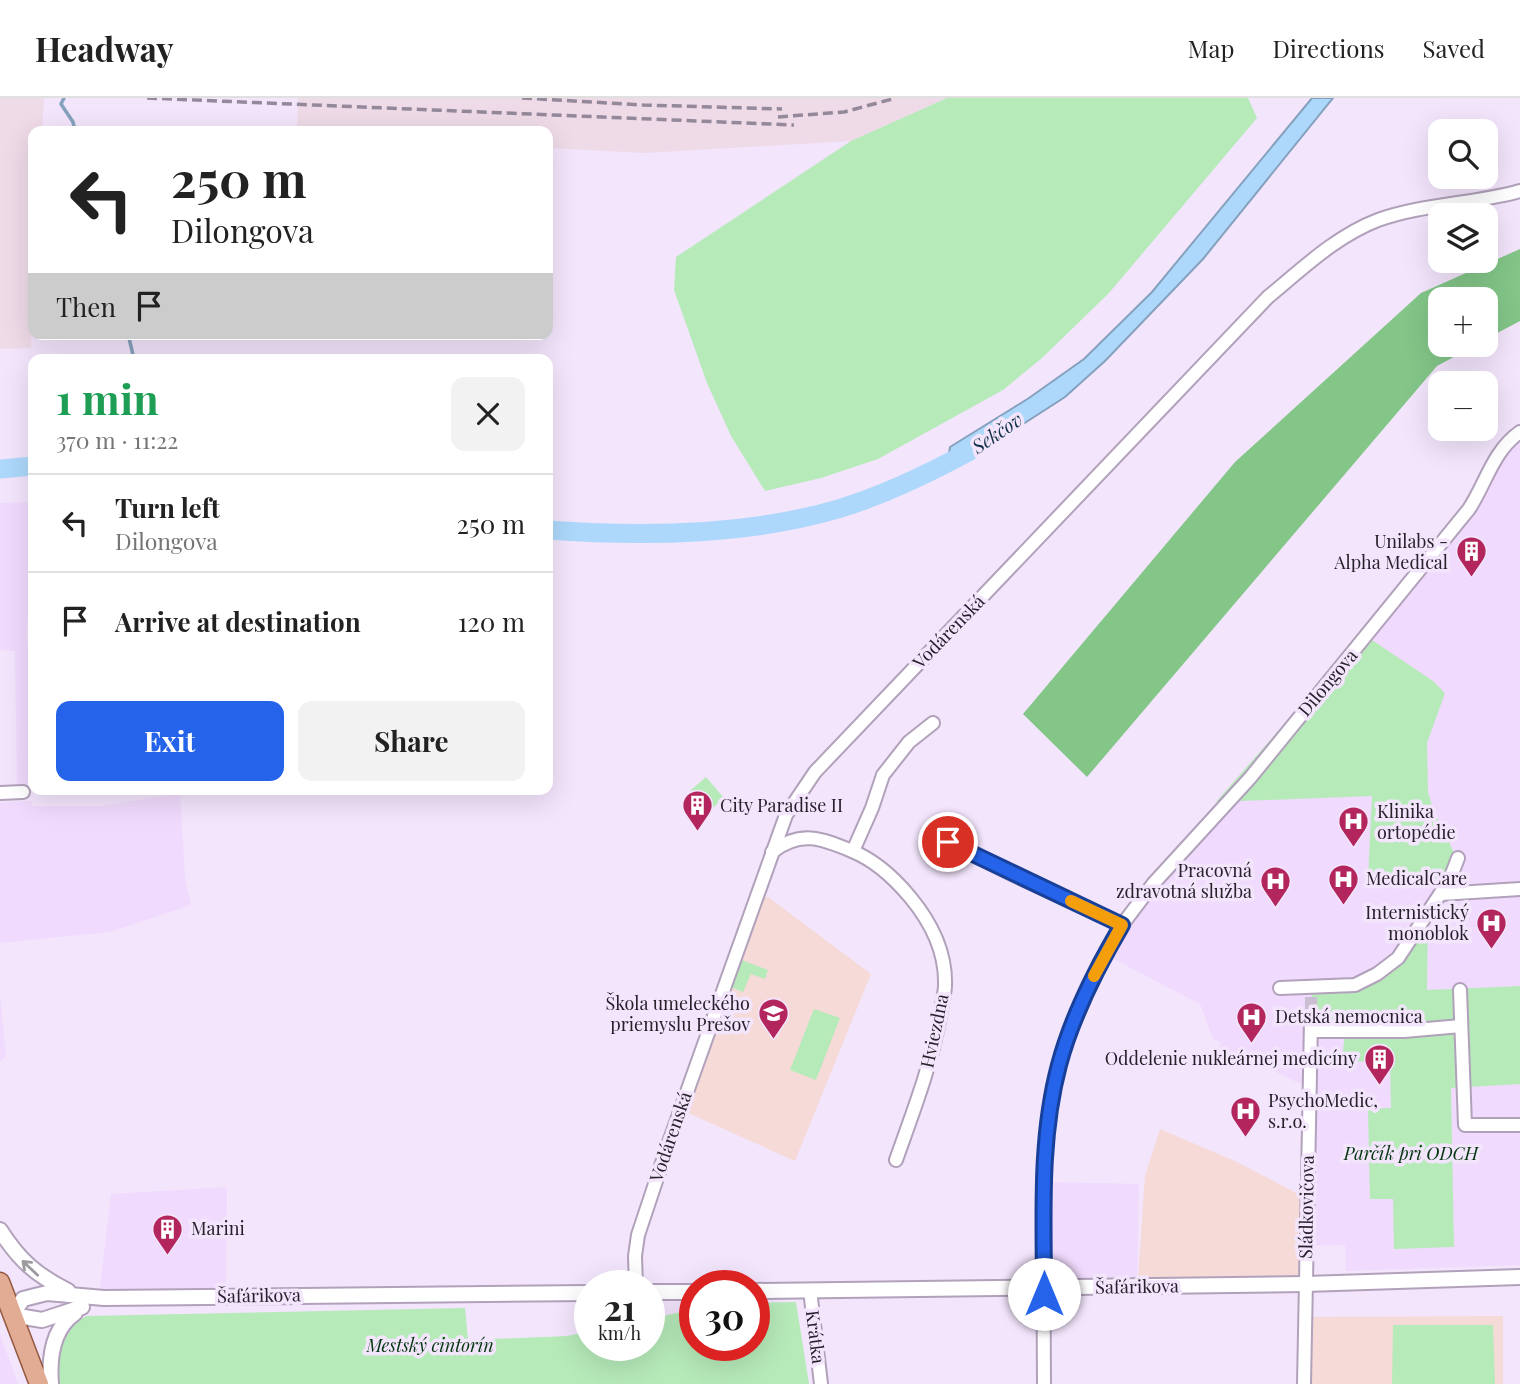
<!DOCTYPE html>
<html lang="en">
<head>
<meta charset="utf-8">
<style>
  body { margin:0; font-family:"Playfair Display",serif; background:#f2f2f2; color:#222; height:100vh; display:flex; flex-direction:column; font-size:26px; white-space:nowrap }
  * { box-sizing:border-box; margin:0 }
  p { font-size:23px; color:#767676 }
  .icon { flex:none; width:38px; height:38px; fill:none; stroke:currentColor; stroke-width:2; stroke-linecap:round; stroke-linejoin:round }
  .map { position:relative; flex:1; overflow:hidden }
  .details { position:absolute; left:28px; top:256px; width:525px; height:441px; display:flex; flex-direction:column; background:#fff; border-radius:14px; box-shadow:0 7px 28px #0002 }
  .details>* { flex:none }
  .guide { position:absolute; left:28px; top:28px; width:525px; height:214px; border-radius:14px; box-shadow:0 7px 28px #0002; background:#fff; color:#222; overflow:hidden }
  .buttons { position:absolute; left:1428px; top:21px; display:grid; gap:14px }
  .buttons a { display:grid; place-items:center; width:70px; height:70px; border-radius:14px; background:#fff; box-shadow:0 7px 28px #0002; font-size:35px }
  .speed { position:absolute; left:574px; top:1172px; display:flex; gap:14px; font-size:35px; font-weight:700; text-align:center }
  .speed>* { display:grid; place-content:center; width:91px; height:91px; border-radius:50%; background:#fff; box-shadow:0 7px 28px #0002; line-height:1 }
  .speed small { font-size:18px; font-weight:400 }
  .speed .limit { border:10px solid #d22; background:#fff; color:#111 }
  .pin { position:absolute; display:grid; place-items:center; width:60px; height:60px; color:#fff; margin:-30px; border:4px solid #fff; border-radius:50%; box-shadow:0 2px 7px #0007 }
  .me { position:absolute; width:77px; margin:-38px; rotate:0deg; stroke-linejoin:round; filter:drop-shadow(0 0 5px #0008) }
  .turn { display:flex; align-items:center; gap:24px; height:147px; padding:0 28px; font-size:32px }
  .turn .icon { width:91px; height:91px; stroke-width:2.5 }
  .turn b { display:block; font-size:49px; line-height:60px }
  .then { display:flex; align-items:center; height:66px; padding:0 28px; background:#0003; gap:14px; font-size:26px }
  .round { display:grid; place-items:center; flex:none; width:74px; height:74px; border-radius:14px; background:#f2f2f2 }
  .head { display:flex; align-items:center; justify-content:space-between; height:119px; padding:0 28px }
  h1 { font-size:42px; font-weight:700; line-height:52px; color:#1e9e55 }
  .button { display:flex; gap:14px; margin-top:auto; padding:14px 28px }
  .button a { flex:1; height:80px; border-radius:14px; background:#2563eb; color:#fff; font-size:28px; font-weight:700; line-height:80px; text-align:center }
  .button a+a { background:#f2f2f2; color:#222 }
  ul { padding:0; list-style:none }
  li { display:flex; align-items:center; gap:21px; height:98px; padding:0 28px; border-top:2px solid #e0e0e0 }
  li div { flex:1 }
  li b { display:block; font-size:26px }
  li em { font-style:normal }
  header { display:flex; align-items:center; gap:42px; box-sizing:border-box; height:98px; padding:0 35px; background:#fff; border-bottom:2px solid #e0e0e0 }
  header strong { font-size:33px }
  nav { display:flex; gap:38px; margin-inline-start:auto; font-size:24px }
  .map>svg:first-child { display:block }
  .built { fill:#f0dafd }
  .industrial { fill:#efdae8 }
  .education { fill:#f5dad7 }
  .green { fill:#b6eab9 }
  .forest { fill:#83c688 }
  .water { fill:#add8fb; stroke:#85a1bd; stroke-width:2 }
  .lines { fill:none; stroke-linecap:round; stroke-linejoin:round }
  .stream { stroke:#85a1bd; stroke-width:3.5 }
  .river { stroke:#add8fb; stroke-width:19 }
  .minor-tunnel { stroke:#cabed2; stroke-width:12; stroke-dasharray:12 6; stroke-linecap:butt }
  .minor-casing { stroke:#b1a1bb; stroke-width:16 }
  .tertiary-casing { stroke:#b1a1bb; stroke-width:18 }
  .primary-casing { stroke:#945840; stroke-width:21 }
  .minor { stroke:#fff; stroke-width:12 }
  .tertiary { stroke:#fff; stroke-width:14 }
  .primary { stroke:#e2ac94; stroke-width:18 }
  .rail { stroke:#93899a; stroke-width:3.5; stroke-dasharray:10 5; stroke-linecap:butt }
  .oneway { stroke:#9e9ba0 }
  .route-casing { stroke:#184099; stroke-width:18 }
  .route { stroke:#2563eb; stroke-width:12 }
  .slow { stroke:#f59e0b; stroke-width:12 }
  .labels { text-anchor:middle; stroke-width:7; stroke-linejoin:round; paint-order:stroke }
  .poi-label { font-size:18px; fill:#27212b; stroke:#f3e5fc; text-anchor:start }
  .street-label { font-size:18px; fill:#27212b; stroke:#f3e5fc }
  .park-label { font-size:18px; font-style:italic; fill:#03360e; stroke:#f3e5fc }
  .water-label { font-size:19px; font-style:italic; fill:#113148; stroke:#f3e5fc }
</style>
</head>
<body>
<header>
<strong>Headway</strong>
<nav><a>Map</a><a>Directions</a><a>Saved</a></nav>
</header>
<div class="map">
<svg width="1520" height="1286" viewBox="0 0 1520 1286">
  <rect width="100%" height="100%" fill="#f3e5fc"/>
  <g class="built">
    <polygon points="1520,334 1520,1167 1346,1173 1345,1147 1306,1148 1309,990 1245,959 1242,964 1218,951 1221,945 1213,941 1200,906 1104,856 1122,827 1372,531"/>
    <polygon points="33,404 33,516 28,516 26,544 33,543 33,667 32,687 17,687 15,553 0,552 0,405"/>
    <polygon points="169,691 180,691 185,780 191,807 110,834 0,845 0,704 32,703 32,708 102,708 169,697"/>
    <polygon points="0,897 6,958 0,963"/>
    <polygon points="1049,1084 1139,1086 1137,1184 1048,1182"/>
    <polygon points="227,1089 226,1204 98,1207 111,1096"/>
    <polygon points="0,1236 18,1286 0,1286"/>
  </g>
  <g class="industrial">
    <polygon points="0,0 44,0 42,33 33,33 33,202 31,250 0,251"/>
    <polygon points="298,0 947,0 851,43 645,55 548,50 548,33 297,33"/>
  </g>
  <g class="education">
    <polygon points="768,799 871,876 795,1063 679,1011 750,802"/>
    <polygon points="1160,1031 1237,1064 1306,1100 1303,1178 1138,1180 1145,1078"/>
    <polygon points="1503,1218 1503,1286 1312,1286 1311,1219"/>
  </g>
  <g class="green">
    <polygon points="947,0 1248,0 1257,20 1109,195 1042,260 1003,292 878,361 821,380 765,393 731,338 707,285 674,192 676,159 851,43"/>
    <polygon points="1363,536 1433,583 1445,595 1427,645 1428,694 1433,711 1457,761 1449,781 1368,780 1372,698 1216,704"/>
    <polygon points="706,679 724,700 708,714 691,692"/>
    <polygon points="1428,814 1427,892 1520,888 1520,986 1451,990 1454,1149 1394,1151 1393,1101 1370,1101 1368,1011 1391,1010 1390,964 1342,963 1345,934 1311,933 1312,888 1377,878"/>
    <polygon points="742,862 768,872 765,881 751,876 743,894 731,889"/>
    <polygon points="814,911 840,920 816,982 790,972"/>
    <path d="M796 1204 809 1286H60C55 1260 62 1233 86 1218L465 1210 468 1242 567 1238 590 1233V1248H649V1221L695 1211V1248H754V1205Z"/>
    <polygon points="1393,1227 1493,1227 1495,1286 1392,1286"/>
  </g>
  <polygon class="forest" points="1520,151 1520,223 1486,241 1486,201 1440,201 1440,247 1476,247 1437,268 1087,679 1023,616 1235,364 1421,195"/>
  <polygon class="water" points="1312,0 1333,0 1203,161 1105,263 1065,299 1000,341 947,368 950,349 1029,300 1084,261 1152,194"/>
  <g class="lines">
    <g class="stream">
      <polyline points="64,0 61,6 73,24 75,33"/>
      <polyline points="128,236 134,261"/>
    </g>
    <g class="river">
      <polyline points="0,371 33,368"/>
      <path d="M548 432C643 439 746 438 838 411 884 397 928 376 970 353"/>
    </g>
    <polyline class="minor-tunnel" points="1311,899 1311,916"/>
    <defs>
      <g id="minor">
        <polyline points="0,695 23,694"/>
        <polyline points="934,737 1016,778 1122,827"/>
        <polyline points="853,753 872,710 883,677 909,644 933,625"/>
        <path d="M772 754C800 732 821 740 852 753 874 762 895 781 910 799 930 823 946 854 945 887 945 897 941 908 940 918 931 968 913 1014 896 1062"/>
        <polyline points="1441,796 1520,791"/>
        <polyline points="1280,890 1355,887 1377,876 1398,860 1450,781 1458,760"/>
        <polyline points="1460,892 1465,1027 1520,1027"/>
        <polyline points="1311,933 1404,933 1461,928"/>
        <path d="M636 1188 635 1158 638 1137 668 1047 786 717 815 674 1268 199C1302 171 1336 138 1378 122 1421 106 1475 106 1520 93"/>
        <polyline points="810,1192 821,1286"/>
        <path d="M1044 1286 1043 1088 1048 1021 1058 970 1067 941 1100 864 1122 827 1153 786 1250 680 1469 411C1486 385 1493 353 1520 334"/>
        <polyline points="1304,1286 1311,923"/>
      </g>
      <g id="tertiary">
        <path d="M0 1132C19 1162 36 1177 68 1193"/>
        <polyline points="754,1193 1306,1186 1520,1179"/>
        <polyline points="649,1194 695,1194"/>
        <polyline points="82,1209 42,1222 12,1217 23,1201 47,1195 104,1200 590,1195"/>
        <path d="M51 1286C49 1261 52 1231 75 1215"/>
      </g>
      <polyline id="primary" points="0,1184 39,1286"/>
    </defs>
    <use href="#minor" class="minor-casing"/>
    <use href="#tertiary" class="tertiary-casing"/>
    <use href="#primary" class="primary-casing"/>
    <use href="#minor" class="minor"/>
    <use href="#tertiary" class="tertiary"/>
    <use href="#primary" class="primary"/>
    <g class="rail">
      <polyline points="147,0 794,27"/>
      <polyline points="522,0 643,7 782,11"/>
      <polyline points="778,19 844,14 896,0"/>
    </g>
  </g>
  <defs><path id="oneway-shaft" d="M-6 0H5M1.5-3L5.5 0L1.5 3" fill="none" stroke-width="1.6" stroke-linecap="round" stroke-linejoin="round" transform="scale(1.75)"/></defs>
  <use class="oneway" href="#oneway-shaft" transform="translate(30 1170) rotate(-137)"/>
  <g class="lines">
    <defs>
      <path id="route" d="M948 744 1122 827C1096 871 1072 918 1059 967 1039 1042 1044 1120 1044 1196"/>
    </defs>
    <use href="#route" class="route-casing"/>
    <use href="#route" class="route"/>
    <polyline class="slow" points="1071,803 1122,827 1094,878"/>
  </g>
  <defs>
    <symbol id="building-pin" viewBox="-11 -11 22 30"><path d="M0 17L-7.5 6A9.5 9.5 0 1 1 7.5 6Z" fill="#b3265d" stroke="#f3e5fc"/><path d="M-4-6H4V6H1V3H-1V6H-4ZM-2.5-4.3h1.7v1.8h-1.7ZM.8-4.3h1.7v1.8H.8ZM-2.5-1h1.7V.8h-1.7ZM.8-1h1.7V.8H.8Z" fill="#fff"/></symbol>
    <symbol id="hospital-pin" viewBox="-11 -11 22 30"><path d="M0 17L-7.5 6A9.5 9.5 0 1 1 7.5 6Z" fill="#b3265d" stroke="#f3e5fc"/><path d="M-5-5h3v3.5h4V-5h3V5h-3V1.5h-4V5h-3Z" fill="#fff"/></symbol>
    <symbol id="school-pin" viewBox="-11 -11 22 30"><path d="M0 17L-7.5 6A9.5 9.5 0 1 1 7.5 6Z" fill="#b3265d" stroke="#f3e5fc"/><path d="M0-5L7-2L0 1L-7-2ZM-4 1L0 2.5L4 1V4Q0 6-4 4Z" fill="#fff"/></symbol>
  </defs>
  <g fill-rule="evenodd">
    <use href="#building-pin" x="1454" y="436" width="35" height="47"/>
    <use href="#building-pin" x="680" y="690" width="35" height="47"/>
    <use href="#hospital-pin" x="1336" y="706" width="35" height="47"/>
    <use href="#hospital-pin" x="1326" y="764" width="35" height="47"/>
    <use href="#hospital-pin" x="1258" y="766" width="35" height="47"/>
    <use href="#hospital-pin" x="1474" y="808" width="35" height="47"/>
    <use href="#school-pin" x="756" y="898" width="35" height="47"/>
    <use href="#hospital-pin" x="1234" y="902" width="35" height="47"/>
    <use href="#building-pin" x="1362" y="944" width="35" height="47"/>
    <use href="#hospital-pin" x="1228" y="996" width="35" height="47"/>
    <use href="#building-pin" x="150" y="1114" width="35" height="47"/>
  </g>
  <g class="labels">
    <g class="poi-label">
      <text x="1448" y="450" text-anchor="end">Unilabs -<tspan x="1448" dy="21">Alpha Medical</tspan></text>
      <text x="720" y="714">City Paradise II</text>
      <text x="1377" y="720">Klinika<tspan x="1377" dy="21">ortopédie</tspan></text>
      <text x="1252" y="779" text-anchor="end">Pracovná<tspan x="1252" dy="21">zdravotná služba</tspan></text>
      <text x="1366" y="787">MedicalCare</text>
      <text x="1469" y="821" text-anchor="end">Internistický<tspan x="1469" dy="21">monoblok</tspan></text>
      <text x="750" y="912" text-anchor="end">Škola umeleckého<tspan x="750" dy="21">priemyslu Prešov</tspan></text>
      <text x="1275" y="925">Detská nemocnica</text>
      <text x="1357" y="967" text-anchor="end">Oddelenie nukleárnej medicíny</text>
      <text x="1268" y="1009">PsychoMedic,<tspan x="1268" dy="21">s.r.o.</tspan></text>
      <text x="191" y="1137">Marini</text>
    </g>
    <g class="street-label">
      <text transform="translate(949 534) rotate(-46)" y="6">Vodárenská</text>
      <text transform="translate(1328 585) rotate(-50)" y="6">Dilongova</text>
      <text transform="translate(935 933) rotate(-78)" y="6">Hviezdna</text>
      <text transform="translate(671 1039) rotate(-71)" y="6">Vodárenská</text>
      <text transform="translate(1307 1109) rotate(-89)" y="6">Sládkovičova</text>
      <text transform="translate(1137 1189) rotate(-1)" y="6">Šafárikova</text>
      <text transform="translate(259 1198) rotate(-1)" y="6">Šafárikova</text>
      <text transform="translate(815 1239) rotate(83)" y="6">Krátka</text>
    </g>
    <g class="park-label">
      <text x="1411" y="1062">Parčík pri ODCH</text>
      <text x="430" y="1254">Mestský cintorín</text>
    </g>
    <g class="water-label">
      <text transform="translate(997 335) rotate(-34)" y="7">Sekčov</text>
    </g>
  </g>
</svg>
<div class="buttons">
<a><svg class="icon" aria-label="search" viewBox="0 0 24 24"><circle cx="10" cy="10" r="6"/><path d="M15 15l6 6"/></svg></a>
<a><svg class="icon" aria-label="layers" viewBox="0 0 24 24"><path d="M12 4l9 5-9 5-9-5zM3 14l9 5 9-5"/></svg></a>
<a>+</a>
<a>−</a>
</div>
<div class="speed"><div>21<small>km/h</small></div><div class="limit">30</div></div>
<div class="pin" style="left:948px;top:744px;background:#d93025"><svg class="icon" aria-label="arrive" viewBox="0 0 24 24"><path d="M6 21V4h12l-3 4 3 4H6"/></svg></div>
<svg class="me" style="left:1044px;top:1196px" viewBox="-20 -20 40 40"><circle r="19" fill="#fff"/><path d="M0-13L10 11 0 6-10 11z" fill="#2563eb"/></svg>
<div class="guide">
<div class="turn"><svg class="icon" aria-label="left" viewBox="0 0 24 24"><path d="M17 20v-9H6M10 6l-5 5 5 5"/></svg><div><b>250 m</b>Dilongova</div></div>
<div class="then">Then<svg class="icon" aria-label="arrive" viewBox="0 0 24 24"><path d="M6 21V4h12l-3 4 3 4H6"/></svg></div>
</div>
<section class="details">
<div class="head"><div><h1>1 min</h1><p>370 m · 11:22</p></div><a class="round"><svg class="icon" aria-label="close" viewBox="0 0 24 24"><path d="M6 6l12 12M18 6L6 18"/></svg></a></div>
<ul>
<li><svg class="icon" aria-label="left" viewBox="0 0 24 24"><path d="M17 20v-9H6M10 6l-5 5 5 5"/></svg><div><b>Turn left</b><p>Dilongova</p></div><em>250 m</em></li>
<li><svg class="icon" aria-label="arrive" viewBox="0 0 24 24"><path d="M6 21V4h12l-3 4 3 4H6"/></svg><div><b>Arrive at destination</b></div><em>120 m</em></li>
</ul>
<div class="button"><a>Exit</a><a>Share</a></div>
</section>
</div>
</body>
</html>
